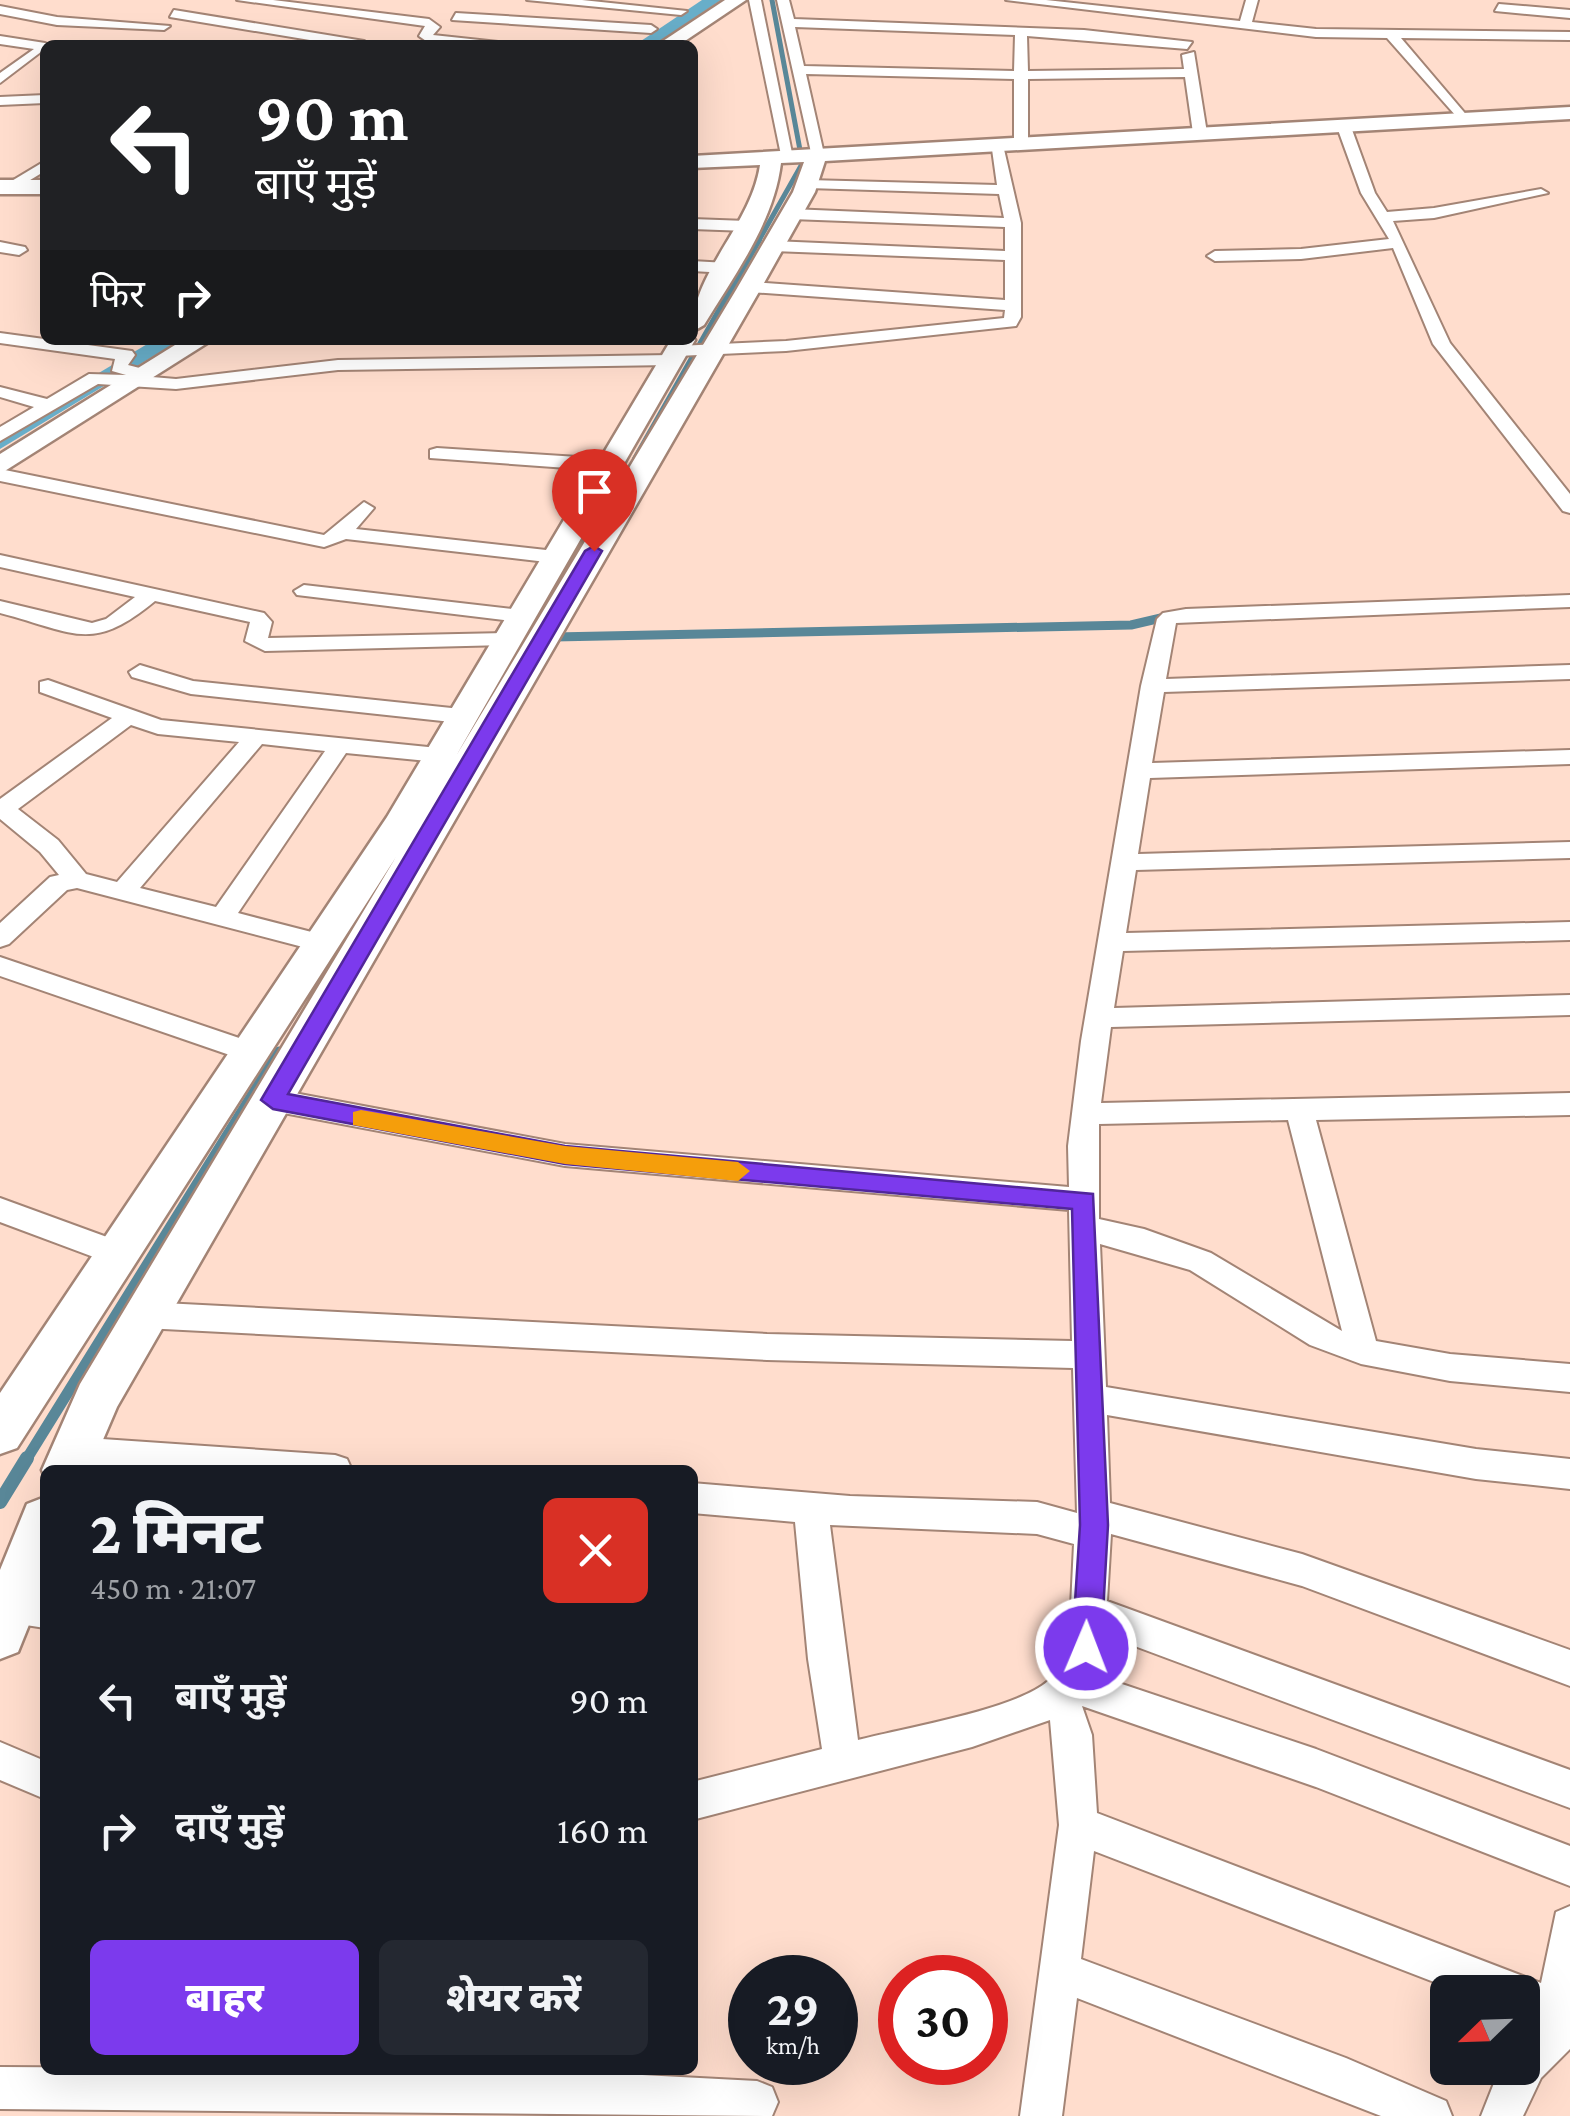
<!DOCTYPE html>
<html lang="hi">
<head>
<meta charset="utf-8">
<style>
  body { margin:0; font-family:"Crimson Pro","Noto Sans Devanagari",serif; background:#242831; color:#f1f3f6; height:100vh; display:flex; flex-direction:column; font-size:38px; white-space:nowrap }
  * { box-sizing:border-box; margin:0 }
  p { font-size:32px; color:#9ea1a6 }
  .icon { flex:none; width:55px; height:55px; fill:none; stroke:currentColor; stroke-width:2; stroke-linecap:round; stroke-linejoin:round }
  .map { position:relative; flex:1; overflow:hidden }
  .sheet { position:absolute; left:40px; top:1465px; width:658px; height:610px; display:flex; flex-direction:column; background:#171b24; border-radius:15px; box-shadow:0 10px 40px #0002 }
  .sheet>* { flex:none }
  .hud { position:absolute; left:40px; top:40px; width:658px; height:305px; border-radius:15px; box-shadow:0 10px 40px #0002; background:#202124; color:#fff; overflow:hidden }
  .needle { width:65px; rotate:247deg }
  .tools { position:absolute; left:1430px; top:1975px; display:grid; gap:20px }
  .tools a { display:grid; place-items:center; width:110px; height:110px; border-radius:15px; background:#171b24; box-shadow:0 10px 40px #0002; font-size:50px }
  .speed { position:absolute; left:728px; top:1955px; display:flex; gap:20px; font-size:50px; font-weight:700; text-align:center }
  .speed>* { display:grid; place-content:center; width:130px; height:130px; border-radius:50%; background:#171b24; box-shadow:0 10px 40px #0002; line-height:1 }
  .speed small { font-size:25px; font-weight:400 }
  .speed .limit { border:15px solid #d22; background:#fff; color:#111 }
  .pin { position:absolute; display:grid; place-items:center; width:85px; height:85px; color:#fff; margin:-102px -42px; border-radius:50% 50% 50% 0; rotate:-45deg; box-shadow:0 0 10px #0007 }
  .pin .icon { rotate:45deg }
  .me { position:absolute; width:110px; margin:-55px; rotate:1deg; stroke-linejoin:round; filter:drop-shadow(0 0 8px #0008) }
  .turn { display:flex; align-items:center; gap:35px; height:210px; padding:0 50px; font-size:45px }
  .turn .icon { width:130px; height:130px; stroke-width:2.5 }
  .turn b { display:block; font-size:70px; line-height:85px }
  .then { display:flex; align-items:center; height:95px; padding:0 50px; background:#0003; gap:20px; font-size:38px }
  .round { display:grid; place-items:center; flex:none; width:105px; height:105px; border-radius:15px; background:#242831 }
  .head { display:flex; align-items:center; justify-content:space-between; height:170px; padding:0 50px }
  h1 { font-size:60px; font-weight:800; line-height:75px }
  .cta { display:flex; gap:20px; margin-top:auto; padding:20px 50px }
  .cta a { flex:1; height:115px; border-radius:15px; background:#7c3aed; color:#fff; font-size:40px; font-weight:800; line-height:115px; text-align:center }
  .cta a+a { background:#242831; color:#f1f3f6 }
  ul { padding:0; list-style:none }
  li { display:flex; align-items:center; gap:30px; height:130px; padding:0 50px }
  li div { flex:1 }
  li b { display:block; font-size:38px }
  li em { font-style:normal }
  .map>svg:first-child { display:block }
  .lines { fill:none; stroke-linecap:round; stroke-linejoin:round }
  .stream-far4 { stroke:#598798; stroke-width:5 }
  .stream-far3 { stroke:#598798; stroke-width:6 }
  .stream-far2 { stroke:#598798; stroke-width:9 }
  .stream-far1 { stroke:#598798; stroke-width:11 }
  .stream { stroke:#598798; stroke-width:14 }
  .canal { fill:#68aec9; fill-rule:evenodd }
  .street-casing { stroke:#a38475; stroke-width:4 }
  .secondary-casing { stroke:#a38475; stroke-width:5 }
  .street { fill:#fff; fill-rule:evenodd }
  .secondary { fill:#fff; fill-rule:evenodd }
  .route { fill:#7c3aed; stroke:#51269a; stroke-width:2.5 }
  .slow { fill:#f59e0b }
</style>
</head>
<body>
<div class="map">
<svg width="1570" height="2116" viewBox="0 0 1570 2116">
  <rect width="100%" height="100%" fill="#ffddcd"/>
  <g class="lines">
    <g class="stream-far4">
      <polyline points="772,0 800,150"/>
      <polyline points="758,242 802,164"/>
    </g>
    <g class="stream-far3">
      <polyline points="635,459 759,240"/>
      <polyline points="578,551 582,546"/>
    </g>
    <g class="stream-far2">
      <polyline points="554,637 1131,625 1161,618"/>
      <polyline points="504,678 524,637 580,549"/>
    </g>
    <polyline class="stream-far1" points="26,1460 279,1052"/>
    <polyline class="stream" points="0,1502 27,1458"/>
    <g class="canal">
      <polygon points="702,0 721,0 654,45 635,45"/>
      <polygon points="154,340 180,340 0,449 0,432"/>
    </g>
    <defs>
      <g id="street">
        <polygon points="237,0 273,0 429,19 440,27 433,35 525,45 429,43 419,36 425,26"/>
        <polygon points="527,0 582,0 687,11 681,15"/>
        <polygon points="749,0 761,0 793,158 781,155"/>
        <path d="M777 0H789L794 19 1084 30 1192 42 1187 49 1027 36 1028 71 1184 69 1182 55 1194 52 1207 133 1200 137 1193 133 1185 77 1028 79V143L1021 147 1014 143V79L806 74 824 154 812 157ZM795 27 1015 35 1014 71 804 66Z"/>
        <polygon points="1006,0 1046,0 1240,21 1246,0 1258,0 1252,22 1316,29 1570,32 1570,40 1401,38 1469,118 1464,125 1387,38 1316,37"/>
        <polygon points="1499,4 1570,10 1570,18 1495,11"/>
        <polygon points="0,6 57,17 170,26 164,30 57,25 0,14"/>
        <polygon points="174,10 364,41 370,45 340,45 170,17"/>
        <polygon points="456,13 651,25 657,29 651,33 452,20"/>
        <polygon points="0,36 45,43 50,45 0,83 0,73 34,49 0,44"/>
        <polygon points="45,95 45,103 0,105 0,97"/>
        <polygon points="1344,123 1351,127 1375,193 1387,212 1434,208 1541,189 1548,193 1434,218 1393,221 1450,343 1570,494 1570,513 1563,511 1433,344 1393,248 1301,259 1215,261 1207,256 1215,251 1301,249 1389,239 1361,193 1337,127"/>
        <polygon points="991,142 1003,145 1021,223 1021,317 1016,326 786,351 677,356 668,351 677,346 786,341 1004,318 1005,310 750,292 742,287 750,282 1005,300 1005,260 773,251 765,246 773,241 1005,251 1005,227 791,219 783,214 791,209 1004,218 999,194 808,188 801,184 808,180 997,185"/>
        <polygon points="45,161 45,171 17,188 5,185"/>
        <polygon points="692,219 747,221 755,226 747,231 692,229"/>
        <polygon points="0,242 25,247 27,250 19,255 0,252"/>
        <polygon points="692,261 727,263 735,268 727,273 692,271"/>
        <polygon points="0,333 132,351 135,355 128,365 151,371 152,377 176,379 338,360 671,355 680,360 671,365 338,370 176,389 98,384 0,441 0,427 34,407 0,397 0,387 47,399 89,374 126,375 112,371 115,359 0,343"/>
        <polygon points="437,448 609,459 618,465 609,471 430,458 430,450"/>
        <polygon points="0,469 324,535 364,502 374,508 356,529 555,551 565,557 555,563 346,539 324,547 0,481"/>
        <path d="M0 555 264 613 272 622 268 638 506 633 517 639 506 645 265 651 245 641 250 622 155 601C91 654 74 632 0 613V601L92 623 106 619 135 597 0 567Z"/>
        <polygon points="304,585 520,610 531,616 520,622 297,595 294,591"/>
        <path d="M1570 595V607L1176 623 1166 679 1570 665V679L1164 692 1152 763 1570 750V764L1150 778 1138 854 1570 842V858L1136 870 1126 933 1570 922V940L1123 951 1114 1008 1570 995V1015L1111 1027 1101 1103 1570 1093V1115L1316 1120 1376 1341 1450 1354 1570 1364V1392L1450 1381 1361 1364 1310 1345 1190 1270 1100 1244 1106 1387 1476 1449 1570 1459V1489L1476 1479 1107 1415 1110 1503 1302 1554 1570 1650V1686L1302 1586 1111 1534 1107 1601 1570 1770V1808L1105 1635 1095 1675 1316 1749 1570 1846V1886L1316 1787 1082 1706 1092 1735 1097 1813 1541 1983 1556 1912 1570 1906V2049L1541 2078 1523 2116H1481L1500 2068H1522V2034L1535 2022 1522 2018V1992H1460L1094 1851 1081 1959 1346 2058 1446 2101 1452 2116H1381L1077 1998 1062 2116H1020L1059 1825 1050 1720 972 1747 692 1820V1782L822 1749 808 1659 795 1522 692 1513V1483L850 1496 1037 1502 1077 1513 1073 1368 767 1360 144 1328 133 1324 128 1315 133 1306 144 1302 767 1334 1072 1341 1069 1210 565 1166 273 1111 263 1107 259 1100 263 1093 273 1089 565 1144 1069 1187 1068 1146 1081 1041 1141 686 1157 619 1163 613 1186 609ZM1288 1120 1342 1331 1211 1253 1144 1229 1099 1219V1124ZM830 1525 1037 1534 1074 1544 1069 1648C1064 1660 1058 1672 1048 1681 1015 1710 903 1728 858 1740Z"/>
        <polygon points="140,665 193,681 461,709 472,716 461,723 191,694 132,677 129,672"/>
        <path d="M48 680 161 720 438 748 450 755 438 762 346 753 238 913 331 937 335 943 331 949 322 952 77 888 67 890 9 944 0 947V923L50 877 59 875 40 852 0 819V799L112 718 40 692V682ZM131 725 158 734 239 742 117 882 86 874 58 840 18 809ZM262 744 325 751 216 907 140 888Z"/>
        <polygon points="0,957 260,1045 264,1052 250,1062 0,976"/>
        <polygon points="0,1198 126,1244 130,1253 126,1262 115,1265 0,1222"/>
        <polygon points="73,1437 335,1455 347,1459 352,1470 73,1467 61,1462 56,1452 61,1442"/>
        <polygon points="8,1590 45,1594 45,1628 0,1621 0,1593"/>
        <polygon points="0,1742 45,1761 45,1799 0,1780"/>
        <polygon points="0,2067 547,2070 757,2081 772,2087 778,2102 772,2116 0,2109"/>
      </g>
      <g id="secondary">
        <polygon points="725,0 746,0 679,45 657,45"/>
        <path d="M1570 107V119L825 161 815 192 760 290 117 1407 90 1470H45V1477L42 1470 80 1384 396 857 17 1448 0 1454V1393L387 817 671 340H692V336L695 340 456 756 736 290 793 192 804 162 781 163C774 222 734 276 704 325L692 332C692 272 751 226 760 165L692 168V156Z"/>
        <rect x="0" y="180" width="45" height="14"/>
        <polygon points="183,340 212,340 0,474 0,454"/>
        <polygon points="45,1497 45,1585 18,1652 0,1659 0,1570 27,1504"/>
      </g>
    </defs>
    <use href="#street" class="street-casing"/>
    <use href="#secondary" class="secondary-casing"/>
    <use href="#street" class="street"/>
    <use href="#secondary" class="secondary"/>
  </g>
  <polygon class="route" points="594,546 602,551 288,1094 565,1146 1093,1194 1108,1525 1101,1648 1097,1658 1086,1662 1076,1658 1072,1648 1080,1525 1072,1209 565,1164 273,1109 261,1100 585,551"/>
  <polygon class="slow" points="361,1110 565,1146 738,1162 750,1171 738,1181 565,1164 353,1125 353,1112"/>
</svg>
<div class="tools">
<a><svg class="needle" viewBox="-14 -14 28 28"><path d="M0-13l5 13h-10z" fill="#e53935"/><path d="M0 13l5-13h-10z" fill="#9ea1a6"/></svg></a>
</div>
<div class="speed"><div>29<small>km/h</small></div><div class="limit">30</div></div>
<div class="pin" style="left:594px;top:551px;background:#d93025"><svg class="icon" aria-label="arrive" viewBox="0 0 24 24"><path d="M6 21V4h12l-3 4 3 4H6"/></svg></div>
<svg class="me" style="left:1086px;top:1648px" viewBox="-20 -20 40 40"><circle r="17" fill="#7c3aed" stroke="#fff" stroke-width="3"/><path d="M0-11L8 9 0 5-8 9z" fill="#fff"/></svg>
<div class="hud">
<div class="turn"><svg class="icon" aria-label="left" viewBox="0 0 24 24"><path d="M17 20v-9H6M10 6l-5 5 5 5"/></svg><div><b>90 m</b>बाएँ मुड़ें</div></div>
<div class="then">फिर<svg class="icon" aria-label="right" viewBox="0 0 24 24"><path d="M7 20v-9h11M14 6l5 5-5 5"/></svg></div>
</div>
<section class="sheet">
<div class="head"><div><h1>2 मिनट</h1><p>450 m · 21:07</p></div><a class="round" style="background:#d93025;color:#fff"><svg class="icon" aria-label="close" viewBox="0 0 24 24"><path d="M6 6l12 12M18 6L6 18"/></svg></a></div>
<ul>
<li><svg class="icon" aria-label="left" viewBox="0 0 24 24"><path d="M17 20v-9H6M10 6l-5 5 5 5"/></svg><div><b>बाएँ मुड़ें</b></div><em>90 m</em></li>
<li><svg class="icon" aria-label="right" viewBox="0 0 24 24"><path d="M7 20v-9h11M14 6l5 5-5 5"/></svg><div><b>दाएँ मुड़ें</b></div><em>160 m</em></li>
</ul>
<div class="cta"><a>बाहर</a><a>शेयर करें</a></div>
</section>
</div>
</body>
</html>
